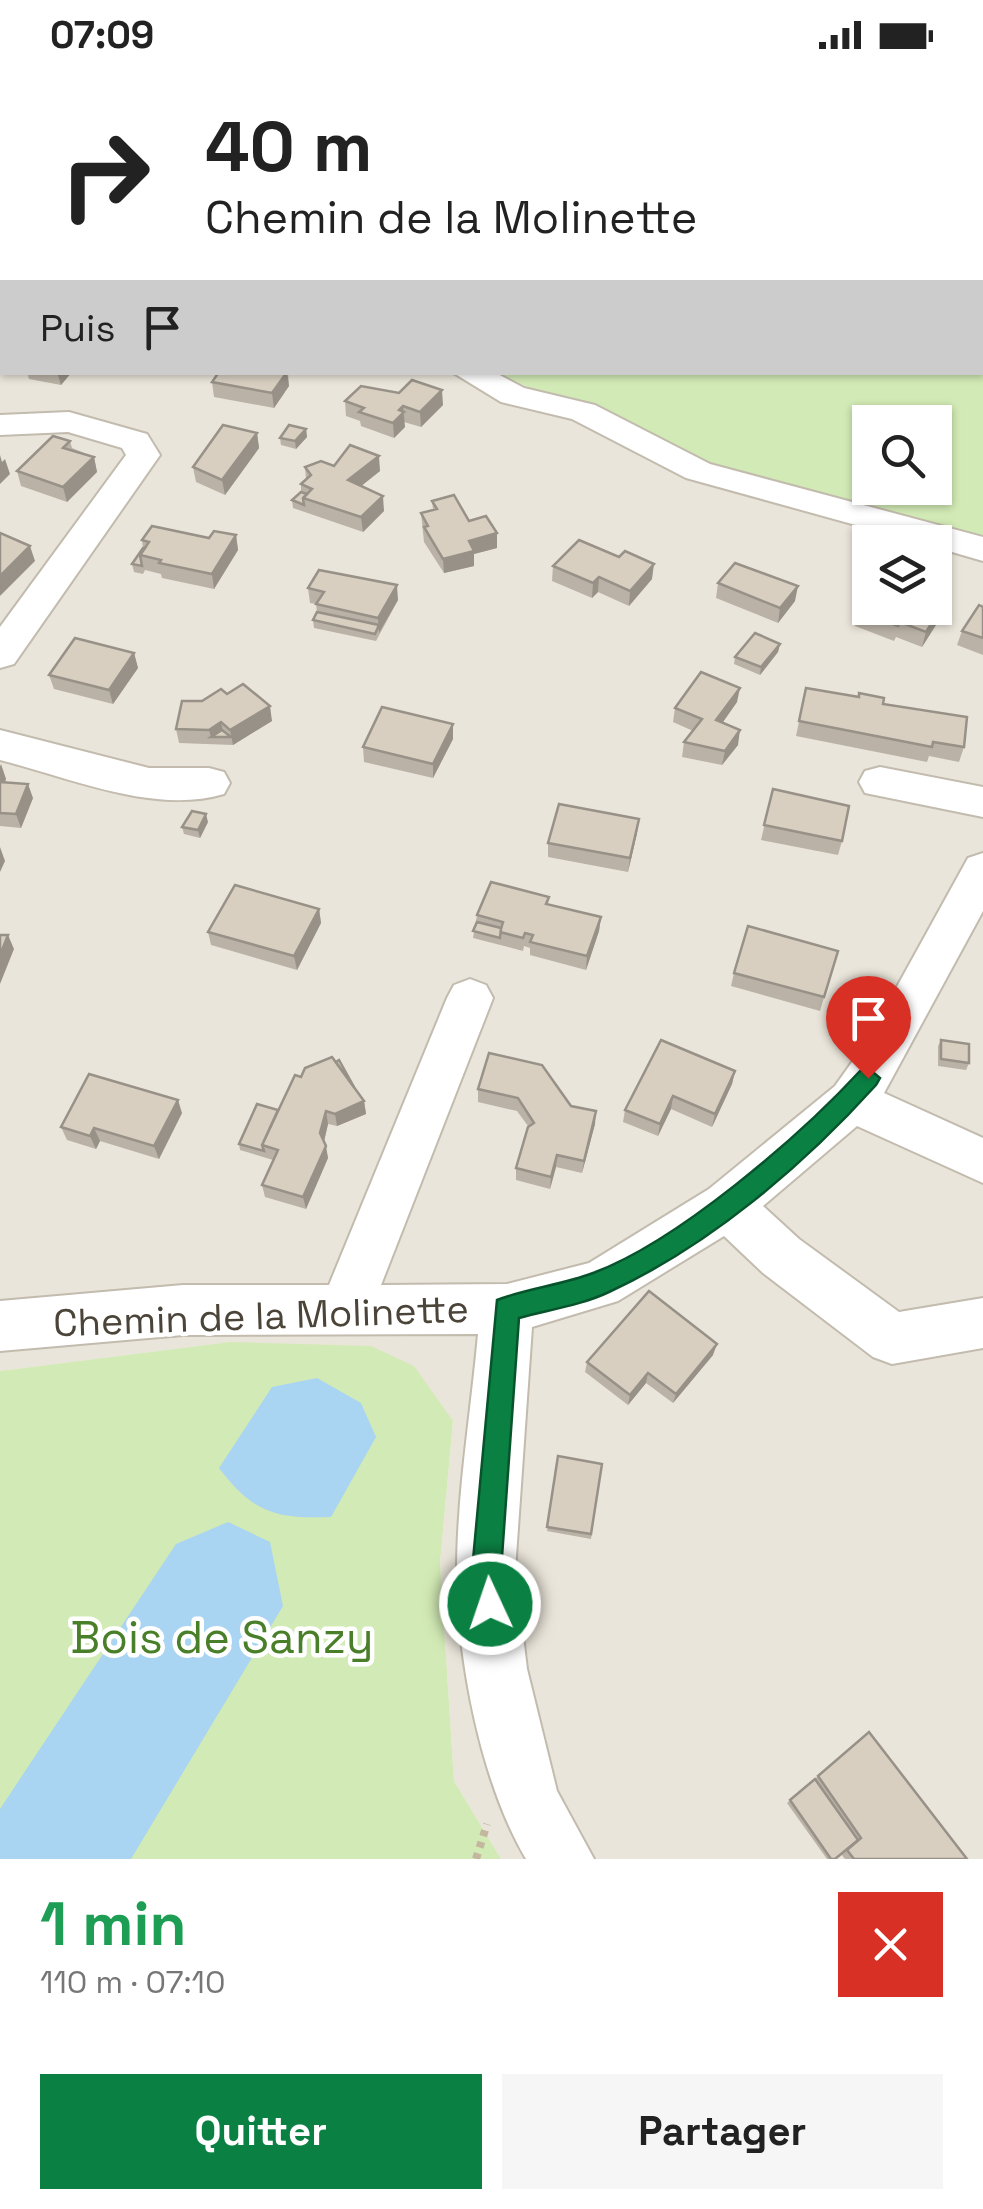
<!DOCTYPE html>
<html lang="fr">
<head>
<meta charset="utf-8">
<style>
  body { margin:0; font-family:"Space Grotesk",sans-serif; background:#f6f6f6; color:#222; height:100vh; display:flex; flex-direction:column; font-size:38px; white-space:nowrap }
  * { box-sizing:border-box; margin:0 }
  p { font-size:32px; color:#767676 }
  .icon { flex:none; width:55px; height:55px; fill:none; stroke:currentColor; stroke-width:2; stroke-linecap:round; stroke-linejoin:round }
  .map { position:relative; height:1789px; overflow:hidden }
  .drawer { display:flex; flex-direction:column; background:#fff; flex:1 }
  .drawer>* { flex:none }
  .top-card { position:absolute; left:0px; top:0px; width:985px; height:305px; box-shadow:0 2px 8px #0004; background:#fff; color:#222; overflow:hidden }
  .fabs { position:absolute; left:852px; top:335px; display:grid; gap:20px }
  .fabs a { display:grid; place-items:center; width:100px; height:100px; border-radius:0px; background:#fff; box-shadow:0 2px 8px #0004; font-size:50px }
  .pin { position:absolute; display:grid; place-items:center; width:85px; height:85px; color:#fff; margin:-102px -42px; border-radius:50% 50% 50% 0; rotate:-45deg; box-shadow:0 0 10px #0007 }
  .pin .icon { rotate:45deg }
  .me { position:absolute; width:110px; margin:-55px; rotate:357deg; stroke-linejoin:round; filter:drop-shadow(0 0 8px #0008) }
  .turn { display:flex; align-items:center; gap:35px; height:210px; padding:0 40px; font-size:45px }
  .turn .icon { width:130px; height:130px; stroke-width:2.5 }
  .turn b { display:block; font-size:70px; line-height:85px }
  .then { display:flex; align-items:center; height:95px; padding:0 40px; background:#0003; gap:20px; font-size:38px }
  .round { display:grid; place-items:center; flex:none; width:105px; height:105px; border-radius:0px; background:#f6f6f6 }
  .head { display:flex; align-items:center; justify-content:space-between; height:170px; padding:0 40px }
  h1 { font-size:60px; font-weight:700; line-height:75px; color:#1e9e55 }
  .cta { display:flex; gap:20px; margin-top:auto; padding:20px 40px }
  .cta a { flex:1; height:115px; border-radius:0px; background:#0b8043; color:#fff; font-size:40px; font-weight:700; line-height:115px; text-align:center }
  .cta a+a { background:#f6f6f6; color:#222 }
  .status { display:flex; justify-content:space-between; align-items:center; height:70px; padding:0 50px; background:#fff; direction:ltr }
  .status svg { height:28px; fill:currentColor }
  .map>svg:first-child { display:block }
  .residential { fill:#eae5da; fill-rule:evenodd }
  .green { fill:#d2eab5; fill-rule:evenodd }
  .water { fill:#a9d4f2 }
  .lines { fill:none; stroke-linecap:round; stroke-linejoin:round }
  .minor-casing { stroke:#c2bbae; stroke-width:4 }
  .path { stroke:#c4b79f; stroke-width:8; stroke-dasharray:6 6; stroke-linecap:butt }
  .minor { fill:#fff; fill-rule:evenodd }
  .wall { fill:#bab2a6 }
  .shaded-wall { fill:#979187 }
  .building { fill:#d8cfc1; stroke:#979187; stroke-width:2.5 }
  .route { fill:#0b8043; stroke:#07532c; stroke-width:2.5 }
  .labels { text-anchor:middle; stroke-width:9; stroke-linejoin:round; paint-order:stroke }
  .street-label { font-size:38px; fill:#4b4439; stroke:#fff }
  .near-park-label { font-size:45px; fill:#4a7f2a; stroke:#fff }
</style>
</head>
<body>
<div class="status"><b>07:09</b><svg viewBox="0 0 49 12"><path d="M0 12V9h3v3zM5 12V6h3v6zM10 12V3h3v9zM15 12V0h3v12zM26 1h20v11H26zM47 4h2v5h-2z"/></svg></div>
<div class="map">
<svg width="983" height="1789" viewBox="0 0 983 1789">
  <rect width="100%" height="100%" fill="#f6f3ec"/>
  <path class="residential" d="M0 0H88L2 2V302L502 303 696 394 983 468V1789H501L454 1711 440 1493 453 1351 231 1272 0 1301ZM870 472H935V538H870Z"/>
  <g class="green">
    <path d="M88 0H983V468L696 394 500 304 982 302V2H85ZM870 352H935V418H870Z"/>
    <polygon points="230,1272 371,1276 414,1296 453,1351 440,1493 454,1711 501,1789 0,1789 0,1301"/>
  </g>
  <g class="water">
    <path d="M317 1308 361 1333 376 1367 331 1447C276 1449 253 1443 219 1398L272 1317Z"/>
    <polygon points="228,1452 270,1472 283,1536 131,1789 0,1789 0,1739 176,1474"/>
  </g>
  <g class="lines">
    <defs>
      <g id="minor">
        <rect x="0" y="149" width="2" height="18"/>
        <polygon points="452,302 494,302 524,318 595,335 710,394 983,467 983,491 935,477 935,472 917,472 686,408 572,349 501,332"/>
        <polygon points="69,342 147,364 160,385 14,594 0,598 0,557 126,385 122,378 68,362 0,365 0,345"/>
        <path d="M0 660 149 698H209L224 702 230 713 224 724C154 745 68 707 0 690Z"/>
        <polygon points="880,697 983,717 983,747 865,723 859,712 865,701"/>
        <path d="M983 783V841L884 1023 983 1068V1113L857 1056 763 1136 799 1169 899 1242 983 1228V1278L892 1294 873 1287 763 1203 724 1166 618 1231 532 1257 515 1501 527 1599 557 1721 594 1789H526C481 1713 457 1589 457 1501 457 1423 471 1342 478 1264L183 1265 0 1281V1231L183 1215H329L447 928 454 915 470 909 486 915 493 928 381 1215 507 1214 589 1193 709 1119 835 1016 867 971 968 788Z"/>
      </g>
    </defs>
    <use href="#minor" class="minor-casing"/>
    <polyline class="path" points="476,1789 487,1754"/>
    <use href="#minor" class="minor"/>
  </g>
  <g class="wall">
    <polygon points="2,191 2,245 0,244 0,194"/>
    <polygon points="27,302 72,302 61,315 29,309"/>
    <polygon points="219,302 288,302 289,316 274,338 214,327 212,312"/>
    <polygon points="345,331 443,335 421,357 404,352 405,357 394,368 361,356 360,351 346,346"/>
    <polygon points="306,359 307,367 296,379 281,375 280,368"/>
    <polygon points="257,363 259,378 225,425 196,412 193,397"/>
    <polygon points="70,371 72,378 94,387 97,402 67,432 21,416 17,401"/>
    <polygon points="334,396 380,401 361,416 384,441 363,462 293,438 292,430 301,422 301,414 306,409 305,397"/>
    <polygon points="432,431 469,451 493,457 497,463 497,478 474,484 474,496 444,503 424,472 421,443 433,440"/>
    <polygon points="236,465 238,480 214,519 162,508 161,504 145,500 143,504 134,502 132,494 143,478 142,470 209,468"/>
    <polygon points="553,496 652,509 629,536 598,522 592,528 552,511"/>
    <polygon points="718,513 795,531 778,553 716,528"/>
    <polygon points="308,518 398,530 376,571 314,558 313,550 317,542 316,534 310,533"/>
    <polygon points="945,532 941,547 922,577 896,567 894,571 855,556 858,541"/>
    <polygon points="983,537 983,585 957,575 962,561"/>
    <polygon points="780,574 778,582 760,605 734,594 735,587"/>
    <polygon points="134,583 138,598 113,634 54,619 49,605"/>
    <polygon points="806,618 883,634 964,677 959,692 929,686 927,692 796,666"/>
    <polygon points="182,631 272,651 233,675 179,673 176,659"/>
    <polygon points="737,632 722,653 738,675 722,695 682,687 684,672 693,661 673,652 675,638"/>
    <polygon points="453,669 433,708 364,692 363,677"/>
    <polygon points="0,694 6,709 5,712 33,728 21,758 0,756"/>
    <polygon points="773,719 842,771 838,785 761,770"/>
    <polygon points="208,752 200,768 184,764 182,757"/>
    <polygon points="637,763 628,802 548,787 548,773"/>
    <polygon points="549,827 548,834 601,847 599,861 586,900 530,885 530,878 524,876 523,881 473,868 477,845"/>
    <polygon points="319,839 321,853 297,900 211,875 208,862"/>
    <polygon points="838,881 820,941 731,916 734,903"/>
    <polygon points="941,970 969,993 966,1000 938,996 938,976"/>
    <polygon points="735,1001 732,1014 712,1057 671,1039 658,1066 623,1052 625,1040"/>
    <polygon points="354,1017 364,1031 366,1044 337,1056 328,1054 324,1071 328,1088 306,1139 265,1127 262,1115 273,1090 240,1080 239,1074"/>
    <polygon points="478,1019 571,1036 595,1054 582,1103 556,1097 550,1119 516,1110 516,1098 528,1056 517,1041 478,1032"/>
    <polygon points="182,1043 159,1089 100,1071 96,1079 67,1070 61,1057"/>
    <polygon points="713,1285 673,1333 646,1313 628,1335 585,1302 587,1292"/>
    <polygon points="558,1386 602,1394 591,1469 547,1461"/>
    <polygon points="869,1662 967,1789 845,1789 841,1784 835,1789 827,1789 787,1733"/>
  </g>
  <g class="shaded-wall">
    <polygon points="57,302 72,302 61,315"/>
    <polygon points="287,302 289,316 274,338 272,323"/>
    <polygon points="442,320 443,335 421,357 420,342"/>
    <polygon points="403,336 405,357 394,368 393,353"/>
    <polygon points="306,359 307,367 296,379 295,371"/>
    <polygon points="257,363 259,378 225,425 222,410"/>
    <polygon points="0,385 2,392 5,389 10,404 0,414"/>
    <polygon points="379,386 380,401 350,425 348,410"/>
    <polygon points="94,387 97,402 67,432 63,417"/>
    <polygon points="383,426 384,441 363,462 361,447"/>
    <polygon points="497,463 497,478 474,484 474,496 444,503 443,489 469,471"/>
    <polygon points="236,465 238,480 214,519 212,504"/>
    <polygon points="30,476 35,491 0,526 0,506"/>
    <polygon points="654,494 652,509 629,536 630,521"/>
    <polygon points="599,507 598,522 592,528 593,513"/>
    <polygon points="397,515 398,530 379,563 378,548"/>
    <polygon points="798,516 795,531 778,553 780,538"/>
    <polygon points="945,532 941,547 922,577 926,562"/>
    <polygon points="780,574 778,582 760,605 761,597"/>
    <polygon points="134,583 138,598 113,634 109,620"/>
    <polygon points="740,618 737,632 714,665 716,650"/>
    <polygon points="270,636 272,651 233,675 230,660"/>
    <polygon points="221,652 224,667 211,667 209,660"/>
    <polygon points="453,654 453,669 433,708 433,694"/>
    <polygon points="740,660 738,675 722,695 725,681"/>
    <polygon points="1,694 6,709 0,725 0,697"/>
    <polygon points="28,714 33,728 21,758 16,744"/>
    <polygon points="206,744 208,752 200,768 198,760"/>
    <polygon points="639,749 637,763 628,802 630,788"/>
    <polygon points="0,777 5,791 0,802"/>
    <polygon points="319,839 321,853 297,900 294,886"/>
    <polygon points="601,847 599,861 586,900 587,886"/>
    <polygon points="8,865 14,879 0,914 0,885"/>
    <polygon points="735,1001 732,1014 712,1057 715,1044"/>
    <polygon points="673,1026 671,1039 658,1066 660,1054"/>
    <polygon points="178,1030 182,1043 159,1089 154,1076"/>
    <polygon points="364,1031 366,1044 337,1056 335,1044"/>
    <polygon points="326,1041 328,1054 323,1076 320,1063"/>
    <polygon points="596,1041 595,1054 582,1103 584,1091"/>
    <polygon points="94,1058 100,1071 96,1079 90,1066"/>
    <polygon points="326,1076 328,1088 306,1139 303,1127"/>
    <polygon points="557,1085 556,1097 550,1119 551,1107"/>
    <polygon points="717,1274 713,1285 673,1333 676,1324"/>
    <polygon points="648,1303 646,1313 628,1335 630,1325"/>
  </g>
  <g class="building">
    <polygon points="2,191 2,231 0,230 0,194"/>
    <polygon points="219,302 287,302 272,323 212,312"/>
    <polygon points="412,310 442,320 420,342 403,336 399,340 404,342 393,353 359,342 364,338 345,331 361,316 399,323"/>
    <polygon points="223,355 257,363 222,410 193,397"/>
    <polygon points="289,355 306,359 295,371 280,368"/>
    <polygon points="53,366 70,371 63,378 94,387 63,417 17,401"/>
    <polygon points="350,375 379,386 348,410 383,426 361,447 303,428 312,419 301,414 311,405 305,397 321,391 334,396"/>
    <polygon points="301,422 307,424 303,428 304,435 292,430"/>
    <polygon points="454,425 469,451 486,446 497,463 469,471 474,481 443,489 424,457 428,456 421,443 437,439 432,431"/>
    <polygon points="152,456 209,468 214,461 236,465 212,504 159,493 161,490 140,485 149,472 142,470"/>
    <polygon points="0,463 30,476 0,506"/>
    <polygon points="579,470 619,487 625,481 654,494 630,521 599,507 593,513 553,496"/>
    <polygon points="143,478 145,478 140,485 142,496 132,494"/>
    <polygon points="735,493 798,516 780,538 718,513"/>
    <polygon points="319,500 397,515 378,548 316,534 324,522 308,518"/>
    <polygon points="870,525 870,538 935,538 935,529 945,532 926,562 900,552 898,556 858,541"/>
    <polygon points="979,535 983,537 983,568 962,561"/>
    <polygon points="317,542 379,555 375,564 313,550"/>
    <polygon points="755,563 780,574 761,597 735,587"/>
    <polygon points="75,568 134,583 109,620 49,605"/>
    <polygon points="701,602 740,618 716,650 740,660 725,681 684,672 702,649 675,638"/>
    <polygon points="243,614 270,636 230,660 221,652 209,660 176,659 182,631 202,631 221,619 227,624"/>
    <polygon points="806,618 859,627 859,623 884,628 883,634 967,647 964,677 933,672 932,677 799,651"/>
    <polygon points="382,637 453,654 433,694 363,677"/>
    <polygon points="222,660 231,667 211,667"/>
    <polygon points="0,712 28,714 16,744 0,743"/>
    <polygon points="773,719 849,736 842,771 764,755"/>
    <polygon points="559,734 639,749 630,788 548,773"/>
    <polygon points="192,741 206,744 198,760 182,757"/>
    <polygon points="491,812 549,827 546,834 601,847 587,886 530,872 533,865 525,863 523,868 500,862 503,852 477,845"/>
    <polygon points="235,815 319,839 294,886 208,862"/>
    <polygon points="477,852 501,858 500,868 473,861"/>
    <polygon points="748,856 838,881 824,927 734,903"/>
    <polygon points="0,865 8,865 0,885"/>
    <polygon points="661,970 735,1001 715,1044 673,1026 660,1054 625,1040"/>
    <polygon points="941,970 969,974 969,993 941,989"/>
    <polygon points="489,983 542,995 571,1036 596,1041 584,1091 557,1085 551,1107 516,1098 528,1057 534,1053 518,1028 478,1019"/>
    <polygon points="332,987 364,1031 335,1044 326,1041 320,1063 326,1076 303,1127 262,1115 278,1080 262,1075 295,1005 301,1007 305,998"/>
    <polygon points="339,990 354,1017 336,992"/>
    <polygon points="89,1004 178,1030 154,1076 94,1058 90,1066 61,1057"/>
    <polygon points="257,1034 278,1040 262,1075 264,1081 239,1074"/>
    <polygon points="649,1221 717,1274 676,1324 648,1303 630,1325 587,1292"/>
    <polygon points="558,1386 602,1394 591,1464 547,1457"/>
    <polygon points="869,1662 967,1789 854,1789 847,1780 861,1768 818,1706"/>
    <polygon points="815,1709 858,1770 835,1789 831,1789 790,1730"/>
  </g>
  <path class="route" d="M868 998 880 1008 876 1015C803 1096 709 1176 609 1222 582 1235 548 1240 519 1248L501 1501 505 1534 501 1544 490 1548 479 1544 472 1501 497 1230C528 1218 562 1215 593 1203 677 1172 799 1067 860 1001Z"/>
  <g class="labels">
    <g class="street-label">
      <text transform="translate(261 1246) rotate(-2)" y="13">Chemin de la Molinette</text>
    </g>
    <g class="near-park-label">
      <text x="222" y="1583">Bois de Sanzy</text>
    </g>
  </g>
</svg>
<div class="fabs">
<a><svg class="icon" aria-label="search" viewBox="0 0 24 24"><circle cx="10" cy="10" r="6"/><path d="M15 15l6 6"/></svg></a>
<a><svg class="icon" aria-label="layers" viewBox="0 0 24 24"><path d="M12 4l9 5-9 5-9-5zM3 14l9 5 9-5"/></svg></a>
</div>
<div class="pin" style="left:868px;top:1008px;background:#d93025"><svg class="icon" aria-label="arrive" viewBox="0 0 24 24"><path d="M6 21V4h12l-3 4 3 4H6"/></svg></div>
<svg class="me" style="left:490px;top:1534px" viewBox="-20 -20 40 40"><circle r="17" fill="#0b8043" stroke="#fff" stroke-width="3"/><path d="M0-11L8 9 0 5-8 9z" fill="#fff"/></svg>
<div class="top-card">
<div class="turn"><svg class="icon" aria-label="right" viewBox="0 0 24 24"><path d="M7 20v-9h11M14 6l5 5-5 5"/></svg><div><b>40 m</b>Chemin de la Molinette</div></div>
<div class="then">Puis<svg class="icon" aria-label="arrive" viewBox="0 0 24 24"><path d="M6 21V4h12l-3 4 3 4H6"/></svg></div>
</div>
</div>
<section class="drawer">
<div class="head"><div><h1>1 min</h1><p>110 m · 07:10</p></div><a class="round" style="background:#d93025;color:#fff"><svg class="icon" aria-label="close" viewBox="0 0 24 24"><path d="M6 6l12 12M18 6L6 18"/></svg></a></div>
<div class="cta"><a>Quitter</a><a>Partager</a></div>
</section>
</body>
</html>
